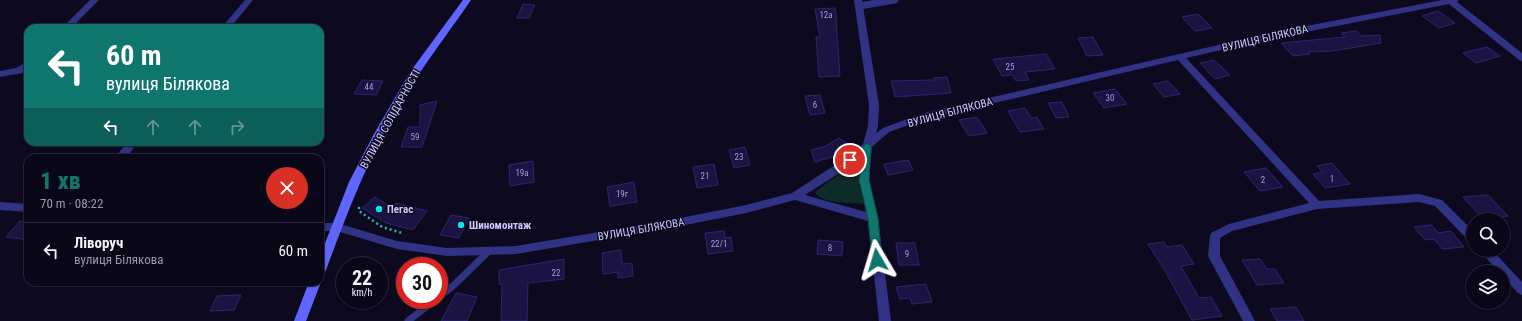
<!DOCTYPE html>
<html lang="uk">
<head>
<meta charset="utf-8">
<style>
  body { margin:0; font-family:"Roboto Condensed",sans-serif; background:#181625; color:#f1f3f6; height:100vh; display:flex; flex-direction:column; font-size:15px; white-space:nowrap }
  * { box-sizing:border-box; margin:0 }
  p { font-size:13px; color:#999aa2 }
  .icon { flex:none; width:22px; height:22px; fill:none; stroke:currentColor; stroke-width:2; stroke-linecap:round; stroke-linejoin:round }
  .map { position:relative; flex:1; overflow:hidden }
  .drawer { position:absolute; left:24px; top:154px; width:300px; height:132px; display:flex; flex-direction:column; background:#0a0818; border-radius:12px; box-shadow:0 1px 3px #0004,0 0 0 1px #2a2937 }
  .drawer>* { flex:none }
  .top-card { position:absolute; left:24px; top:24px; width:300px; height:122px; border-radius:12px; box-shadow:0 1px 3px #0004,0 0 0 1px #2a2937; background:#0f766e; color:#fff; overflow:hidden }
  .fabs { position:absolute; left:1466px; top:213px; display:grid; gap:8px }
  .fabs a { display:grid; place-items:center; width:44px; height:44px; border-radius:50%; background:#0a0818; box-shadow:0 1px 3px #0004,0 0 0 1px #2a2937; font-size:20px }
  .speed { position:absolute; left:336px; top:257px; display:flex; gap:8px; font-size:20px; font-weight:700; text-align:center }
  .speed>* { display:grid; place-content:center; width:52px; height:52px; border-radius:50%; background:#0a0818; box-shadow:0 1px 3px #0004,0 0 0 1px #2a2937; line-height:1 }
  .speed small { font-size:10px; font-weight:400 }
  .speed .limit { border:6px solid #d22; background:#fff; color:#111 }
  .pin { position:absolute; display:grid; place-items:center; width:34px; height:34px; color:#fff; margin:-17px; border:2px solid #fff; border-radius:50%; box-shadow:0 1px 4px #0007 }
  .me { position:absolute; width:44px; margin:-22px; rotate:353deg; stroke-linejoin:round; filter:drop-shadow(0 0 3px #0008) }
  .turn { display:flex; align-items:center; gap:14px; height:84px; padding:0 16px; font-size:18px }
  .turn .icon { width:52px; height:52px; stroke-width:2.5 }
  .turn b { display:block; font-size:28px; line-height:34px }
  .lanes { display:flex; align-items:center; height:38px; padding:0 16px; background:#0003; justify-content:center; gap:20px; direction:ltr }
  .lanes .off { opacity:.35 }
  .round { display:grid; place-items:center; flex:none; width:42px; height:42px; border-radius:21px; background:#181625 }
  .summary { display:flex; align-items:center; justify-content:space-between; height:68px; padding:0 16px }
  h1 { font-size:24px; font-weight:800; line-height:30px; color:#0f766e }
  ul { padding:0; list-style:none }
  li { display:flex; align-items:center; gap:12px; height:56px; padding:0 16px; border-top:1px solid #2a2937 }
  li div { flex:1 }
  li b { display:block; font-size:15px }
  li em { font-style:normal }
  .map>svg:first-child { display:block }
  .green { fill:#0d2b28 }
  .building { fill:#1b1443; stroke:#2f2471 }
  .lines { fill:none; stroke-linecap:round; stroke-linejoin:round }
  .path { stroke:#21bca9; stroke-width:2.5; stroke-dasharray:2 3; stroke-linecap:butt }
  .service { stroke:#303284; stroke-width:7 }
  .minor { fill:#303284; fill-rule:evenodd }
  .secondary { fill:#6065ff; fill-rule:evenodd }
  .route { fill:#0f766e; stroke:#0a4d48 }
  .poi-dot { fill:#00eaf4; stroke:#0d0a20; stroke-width:1.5 }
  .labels { text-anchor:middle; stroke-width:3; stroke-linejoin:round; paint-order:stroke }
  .number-label { font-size:9px; fill:#a09cd0 }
  .street-label { font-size:11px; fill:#ccc9ff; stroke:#0d0a20 }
  .poi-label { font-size:11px; font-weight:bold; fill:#ccc9ff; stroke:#0d0a20; text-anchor:start }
</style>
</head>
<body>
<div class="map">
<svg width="1522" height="321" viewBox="0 0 1522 321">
  <rect width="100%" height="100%" fill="#0d0a20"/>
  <path class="green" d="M861 158 859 185 864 204C851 203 821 204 815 192Z"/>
  <g class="building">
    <polygon points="523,4 535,5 529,18 517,18"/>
    <polygon points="835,8 837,20 836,20 840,76 819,77 816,37 820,37 815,9"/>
    <polygon points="1438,11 1455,23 1439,28 1422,16"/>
    <polygon points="1198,14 1212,28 1195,31 1182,17"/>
    <polygon points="1356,31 1362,36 1380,35 1381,43 1332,51 1308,52 1310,54 1293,56 1281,43 1345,37 1341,33"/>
    <polygon points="1093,37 1103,55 1087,56 1078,38"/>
    <polygon points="1487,47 1500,56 1476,63 1463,53"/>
    <polygon points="1046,54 1055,69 1025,72 1029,80 1016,81 1013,75 1002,76 993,59"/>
    <polygon points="1214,60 1230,75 1215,79 1200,63"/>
    <polygon points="947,77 951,93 895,97 891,81 934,80 934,78"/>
    <polygon points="362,80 383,81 376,95 354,94"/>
    <polygon points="1168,81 1180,94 1164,97 1153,84"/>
    <polygon points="1115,89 1127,104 1104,108 1093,93"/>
    <polygon points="820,95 825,113 810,115 805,96"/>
    <polygon points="437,101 422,147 401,147 408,127 420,127 420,105"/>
    <polygon points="1062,102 1069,117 1056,118 1048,103"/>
    <polygon points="1025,108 1031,118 1037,117 1044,129 1020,132 1008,111"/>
    <polygon points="977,117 987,133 969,136 959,120"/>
    <polygon points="839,138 849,145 832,157 815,162 811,150 826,146"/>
    <polygon points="745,147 750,165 734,168 729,150"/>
    <polygon points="908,160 913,170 888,175 884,164"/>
    <polygon points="533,161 534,182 510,186 509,165"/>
    <polygon points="1332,163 1350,184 1325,188 1313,174 1323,172 1317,166"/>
    <polygon points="714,164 718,185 697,188 693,167"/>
    <polygon points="1266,168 1283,187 1260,191 1244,172"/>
    <polygon points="634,182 637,202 610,206 607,187"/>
    <polygon points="1488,195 1508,216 1483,219 1463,197"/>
    <polygon points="375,197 392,208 396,203 427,211 413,230 386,223 362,208"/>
    <polygon points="451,215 469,218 459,238 440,235"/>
    <polygon points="20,221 28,222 28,233 23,239 6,237"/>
    <polygon points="1432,225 1438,233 1451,231 1464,247 1442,249 1434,239 1425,240 1414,227"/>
    <polygon points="724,231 725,238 731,237 733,251 708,254 705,233"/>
    <polygon points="818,240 843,242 842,256 817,254"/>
    <polygon points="1164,242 1167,247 1182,245 1194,264 1181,266 1199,298 1211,297 1222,316 1192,320 1164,269 1148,244"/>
    <polygon points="896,243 915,243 919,265 899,265"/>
    <polygon points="621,250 622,264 632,263 633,276 618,278 618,272 603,274 602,253"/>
    <polygon points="564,259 564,279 528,283 527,321 501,321 502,284 499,284 499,270"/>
    <polygon points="1260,259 1267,269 1275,269 1284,283 1257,285 1242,260"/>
    <polygon points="926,284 932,302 912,304 910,298 900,299 896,287"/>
    <polygon points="456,293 477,297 467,321 441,321"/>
    <polygon points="241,295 234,310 210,311 217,296"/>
    <polygon points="1296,307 1304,321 1277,321 1270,309"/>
  </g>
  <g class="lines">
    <polyline class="path" points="359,207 359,211 382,227 402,233"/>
    <g class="service">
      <polyline points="859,6 895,0"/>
      <polyline points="439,297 454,285 489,251"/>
      <polyline points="408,321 435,300"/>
    </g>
    <g class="minor">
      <polygon points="90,0 99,0 71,28 62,28"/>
      <polygon points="245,0 253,0 230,28 221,28"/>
      <path d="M854 0H862L879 105 878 126 876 133 883 128 924 113 1270 33 1442 0H1459L1457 2 1522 53V61L1519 60 1449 4 1270 39 1186 58 1319 201 1419 194 1442 200 1473 231V242L1469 241 1435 206 1419 202 1317 209 1232 231 1220 238V256L1255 321H1243L1208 256 1210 236 1211 233 1229 224 1309 203 1178 60 926 119 889 132 872 147 869 180 878 218 891 321H879L868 221 795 200 746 213 670 228 516 254 447 256 397 249 337 231H320V223H337L397 241 447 248 516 246 670 220 746 205 792 193 838 163 863 144 868 126 869 105ZM861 156 859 180 866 212 805 195 846 169Z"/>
      <polygon points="28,61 28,69 22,73 0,77 0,71 16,68"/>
      <polygon points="127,142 138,142 126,158 115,158"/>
      <polygon points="0,202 28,204 28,212 0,210"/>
      <polygon points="1480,250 1492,250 1522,282 1522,295 1518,293 1503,277 1503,272 1498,272"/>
    </g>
    <g class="secondary">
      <path d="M463 0H471C445 38 417 73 394 114 366 164 346 216 326 270L324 273 320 275V256L349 182 374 134 410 72Z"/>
      <polygon points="320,281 321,282 306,321 294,321 309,282 320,282"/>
    </g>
  </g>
  <polygon class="route" points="867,143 871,146 869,180 878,218 882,260 881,263 877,264 874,263 872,260 868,218 859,180 862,155 850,163 845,160"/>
  <g class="poi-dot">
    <circle cx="379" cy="209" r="4"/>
    <circle cx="461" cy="225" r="4"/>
  </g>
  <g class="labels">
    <g class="number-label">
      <text x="826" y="18">12а</text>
      <text x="1010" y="70">25</text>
      <text x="369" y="90">44</text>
      <text x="1110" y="101">30</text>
      <text x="815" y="108">6</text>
      <text x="415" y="140">59</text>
      <text x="739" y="160">23</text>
      <text x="522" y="176">19а</text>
      <text x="705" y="179">21</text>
      <text x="1332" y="182">1</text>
      <text x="1263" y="183">2</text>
      <text x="622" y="197">19г</text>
      <text x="719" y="247">22/1</text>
      <text x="830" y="251">8</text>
      <text x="907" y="257">9</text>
      <text x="556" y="276">22</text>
    </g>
    <g class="street-label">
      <text transform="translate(1265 38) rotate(-13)" y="4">ВУЛИЦЯ БІЛЯКОВА</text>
      <text transform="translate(950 112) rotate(-15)" y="4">ВУЛИЦЯ БІЛЯКОВА</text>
      <text transform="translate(390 119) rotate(-61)" y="4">ВУЛИЦЯ СОЛІДАРНОСТІ</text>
      <text transform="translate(641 229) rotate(-10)" y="4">ВУЛИЦЯ БІЛЯКОВА</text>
    </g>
    <g class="poi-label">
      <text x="387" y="213">Пегас</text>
      <text x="469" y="229">Шиномонтаж</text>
    </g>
  </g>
</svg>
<div class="fabs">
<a><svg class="icon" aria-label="search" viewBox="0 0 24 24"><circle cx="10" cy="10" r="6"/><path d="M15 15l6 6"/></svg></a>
<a><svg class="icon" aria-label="layers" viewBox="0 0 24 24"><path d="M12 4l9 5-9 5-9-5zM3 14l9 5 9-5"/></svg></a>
</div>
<div class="speed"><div>22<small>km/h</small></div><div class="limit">30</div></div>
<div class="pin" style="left:850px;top:160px;background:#d93025"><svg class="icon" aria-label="arrive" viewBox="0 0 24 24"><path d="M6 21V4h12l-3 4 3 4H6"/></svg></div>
<svg class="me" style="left:877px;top:260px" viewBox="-20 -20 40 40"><path d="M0-17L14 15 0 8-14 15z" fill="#0f766e" stroke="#fff" stroke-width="4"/></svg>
<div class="top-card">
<div class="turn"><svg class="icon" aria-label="left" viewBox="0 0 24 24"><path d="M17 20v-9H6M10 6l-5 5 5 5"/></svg><div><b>60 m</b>вулиця Білякова</div></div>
<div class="lanes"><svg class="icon" aria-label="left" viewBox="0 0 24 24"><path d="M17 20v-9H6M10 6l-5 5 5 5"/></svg><svg class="icon off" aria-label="ahead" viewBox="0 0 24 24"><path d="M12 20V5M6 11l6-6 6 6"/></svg><svg class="icon off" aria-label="ahead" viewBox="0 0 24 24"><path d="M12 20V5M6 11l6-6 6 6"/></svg><svg class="icon off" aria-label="right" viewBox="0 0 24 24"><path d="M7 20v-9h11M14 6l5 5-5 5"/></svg></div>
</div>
<section class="drawer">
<div class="summary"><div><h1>1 хв</h1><p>70 m · 08:22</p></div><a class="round" style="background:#d93025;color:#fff"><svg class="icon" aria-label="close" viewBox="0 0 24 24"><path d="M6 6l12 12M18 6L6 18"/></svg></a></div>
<ul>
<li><svg class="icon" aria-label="left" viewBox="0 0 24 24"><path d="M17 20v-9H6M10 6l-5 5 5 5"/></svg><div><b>Ліворуч</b><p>вулиця Білякова</p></div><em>60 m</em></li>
</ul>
</section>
</div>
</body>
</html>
